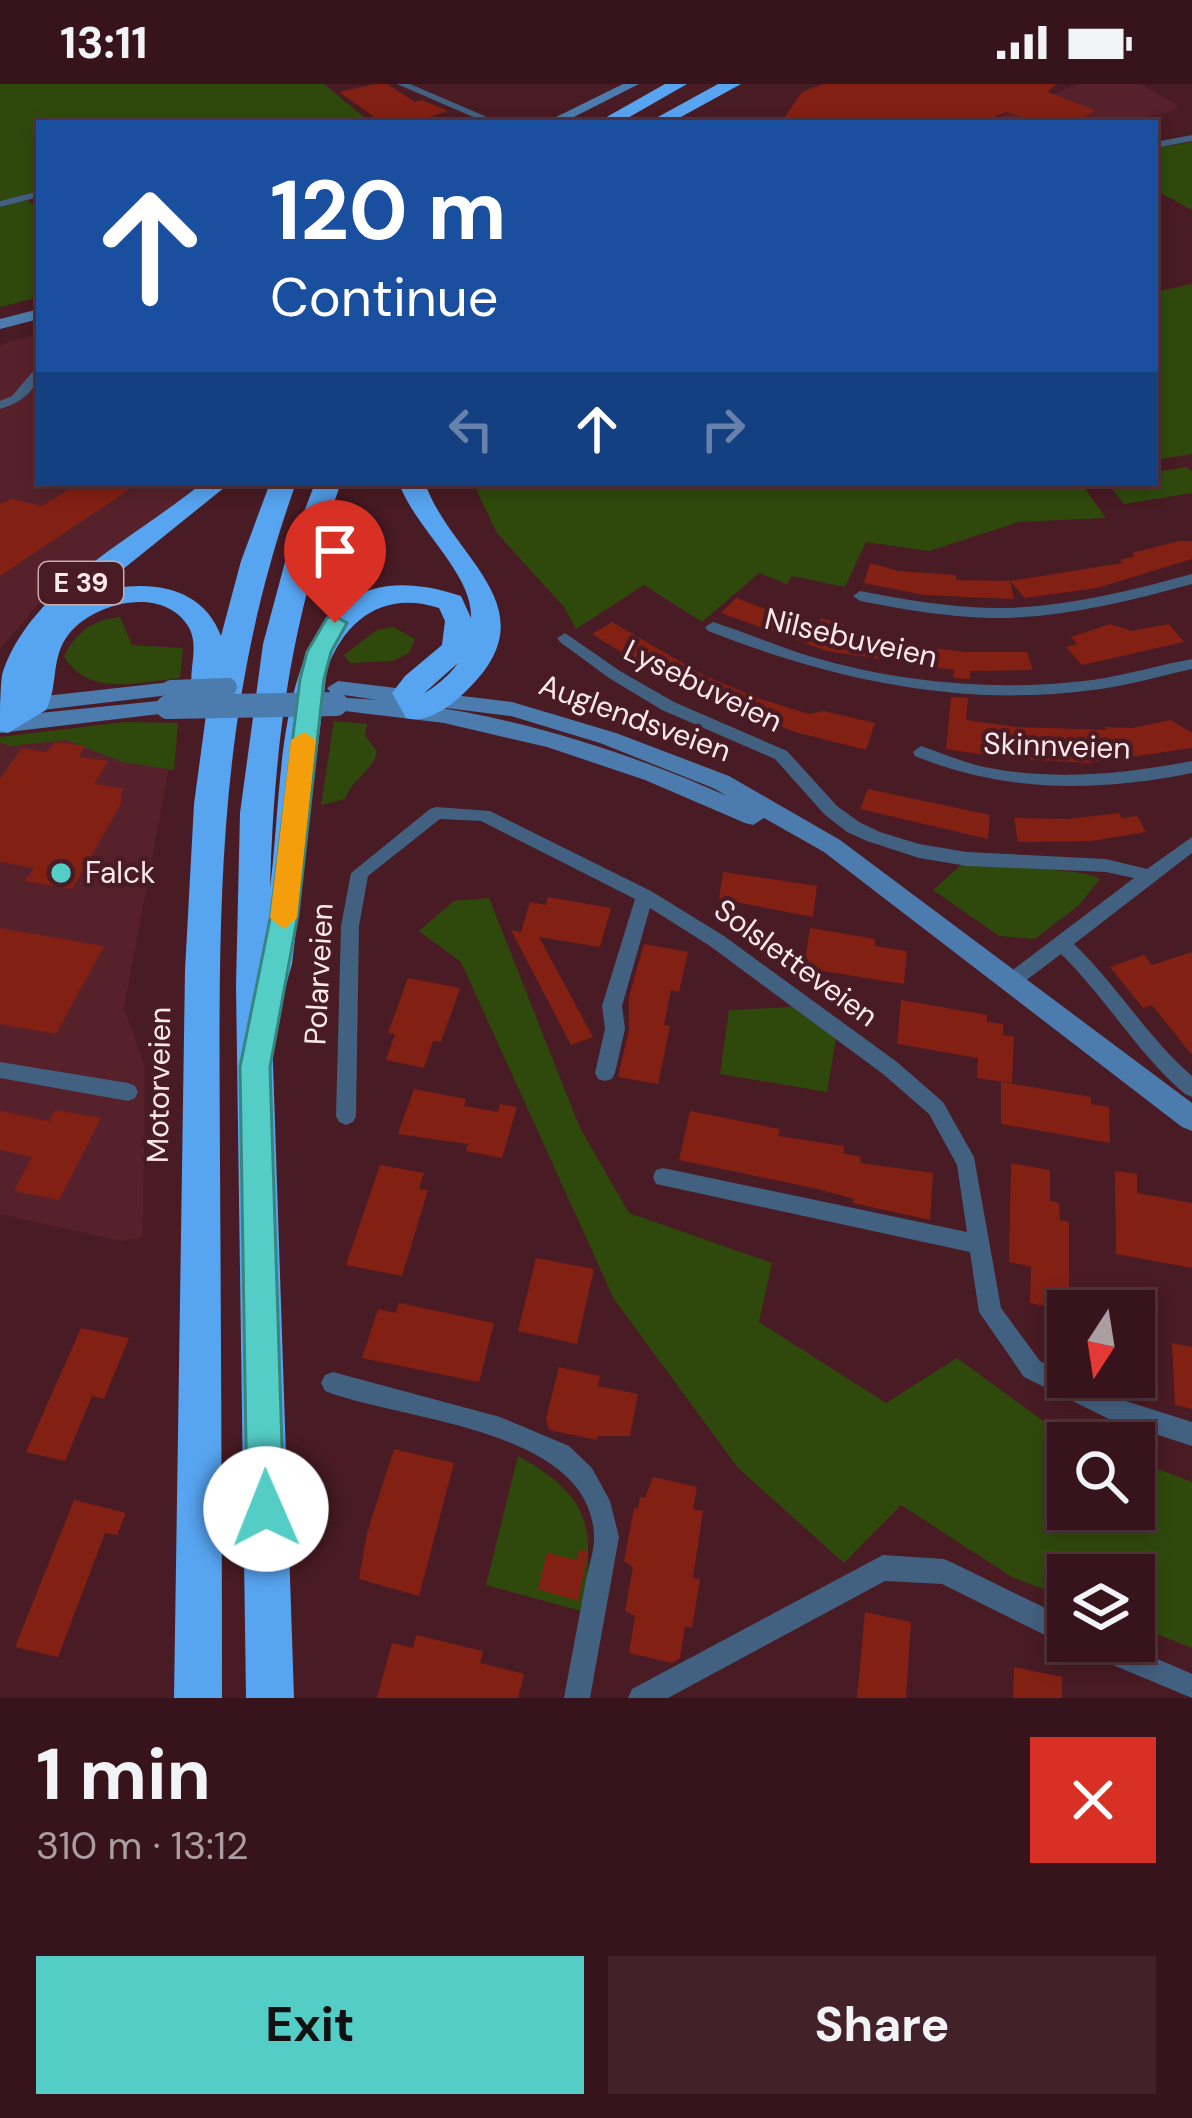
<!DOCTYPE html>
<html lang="en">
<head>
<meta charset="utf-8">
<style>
  body { margin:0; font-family:"DM Sans",sans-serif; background:#422128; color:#f1f3f6; height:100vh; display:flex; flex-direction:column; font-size:45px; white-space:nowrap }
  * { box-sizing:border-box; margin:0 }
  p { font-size:39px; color:#aa9ea3 }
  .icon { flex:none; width:66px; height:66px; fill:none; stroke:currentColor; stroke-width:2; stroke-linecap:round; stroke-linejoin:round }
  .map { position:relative; height:1614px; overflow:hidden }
  .details { display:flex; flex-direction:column; background:#37141b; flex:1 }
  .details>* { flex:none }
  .guide { position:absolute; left:36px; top:36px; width:1122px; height:366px; border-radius:0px; box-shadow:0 6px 18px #0003,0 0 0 3px #51333a; background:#1a4fa0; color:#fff; overflow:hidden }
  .needle { width:78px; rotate:192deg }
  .buttons { position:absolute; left:1047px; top:1206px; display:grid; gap:24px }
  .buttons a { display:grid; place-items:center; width:108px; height:108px; border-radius:0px; background:#37141b; box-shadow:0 6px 18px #0003,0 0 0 3px #51333a; font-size:60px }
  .pin { position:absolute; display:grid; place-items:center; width:102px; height:102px; color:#fff; margin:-123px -51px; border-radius:50% 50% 50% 0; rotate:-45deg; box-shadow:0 0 12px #0007 }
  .pin .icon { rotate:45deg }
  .me { position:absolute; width:132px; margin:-66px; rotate:359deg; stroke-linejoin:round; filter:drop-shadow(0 0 9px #0008) }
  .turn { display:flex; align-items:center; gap:42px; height:252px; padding:0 36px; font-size:54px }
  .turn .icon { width:156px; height:156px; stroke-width:2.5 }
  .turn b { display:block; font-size:84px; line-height:102px }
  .lanes { display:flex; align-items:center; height:114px; padding:0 36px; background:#0003; justify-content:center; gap:60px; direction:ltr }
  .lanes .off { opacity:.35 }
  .round { display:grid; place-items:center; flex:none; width:126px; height:126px; border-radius:0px; background:#422128 }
  .summary { display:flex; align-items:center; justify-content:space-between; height:204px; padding:0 36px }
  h1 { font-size:72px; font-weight:700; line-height:90px }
  .action { display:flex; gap:24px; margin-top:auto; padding:24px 36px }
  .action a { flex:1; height:138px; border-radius:0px; background:#54cdc7; color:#111; font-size:48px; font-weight:700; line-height:138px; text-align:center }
  .action a+a { background:#422128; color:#f1f3f6 }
  .status { display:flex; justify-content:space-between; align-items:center; height:84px; padding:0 60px; background:#37141b; direction:ltr }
  .status svg { height:33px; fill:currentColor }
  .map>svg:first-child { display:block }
  .built { fill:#57212b }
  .green { fill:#2f490c }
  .building { fill:#832014 }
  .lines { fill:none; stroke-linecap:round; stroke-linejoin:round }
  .street { fill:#42607f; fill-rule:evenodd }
  .secondary { fill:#4c7cad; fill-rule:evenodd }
  .highway { fill:#57a4f1; fill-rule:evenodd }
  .secondary-bridge-far1 { stroke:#4c7cad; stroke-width:18 }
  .secondary-bridge { stroke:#4c7cad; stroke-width:24 }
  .route { fill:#54cdc7; stroke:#378581; stroke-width:3 }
  .slow { fill:#f59e0b }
  .poi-dot { fill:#54cdc7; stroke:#491b24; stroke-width:4.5 }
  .labels { text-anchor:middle; stroke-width:9; stroke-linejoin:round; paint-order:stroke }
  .shield { fill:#491b24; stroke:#c6abaf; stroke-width:3 }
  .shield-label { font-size:27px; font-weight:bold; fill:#fce9eb }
  .street-label { font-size:30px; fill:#fce9eb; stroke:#491b24 }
  .poi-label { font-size:30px; fill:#fce9eb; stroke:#491b24; text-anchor:start }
</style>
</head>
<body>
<div class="status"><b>13:11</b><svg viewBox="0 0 49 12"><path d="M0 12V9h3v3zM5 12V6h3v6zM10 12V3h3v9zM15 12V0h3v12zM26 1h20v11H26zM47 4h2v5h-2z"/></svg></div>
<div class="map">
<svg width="1192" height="1614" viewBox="0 0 1192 1614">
  <rect width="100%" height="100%" fill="#491b24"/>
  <g class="built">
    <polygon points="1078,0 1140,0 1179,22 1171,28 1114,39 1007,39 995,34"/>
    <polygon points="39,249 39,399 198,399 170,426 47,510 0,565 0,261"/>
    <polygon points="30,654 153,655 172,668 124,924 145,983 143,1153 121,1157 0,1130 0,657"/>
  </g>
  <g class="green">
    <polygon points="0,0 324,0 371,39 39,39 39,117 31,109 0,117"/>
    <polygon points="1192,58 1192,126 1155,106 1155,64"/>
    <polygon points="28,116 39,127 39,213 0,223 0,123"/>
    <polygon points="1192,200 1192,370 1155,376 1155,208"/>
    <polygon points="1187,383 1192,388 1192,409 1124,420 1107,399 1155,399 1155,388"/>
    <polygon points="473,399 1081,399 1106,434 1019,438 929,467 866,458 845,503 792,492 787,500 759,489 702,538 644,501 576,545 564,523 497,449"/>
    <path d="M120 533 132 561 183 564 180 594C139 598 88 614 64 572 78 547 92 536 120 533Z"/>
    <polygon points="393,543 415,555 409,569 393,577 350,579 344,571 377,546"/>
    <path d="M334 637 367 640 365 652 377 667C373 688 352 694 345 715L321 721Z"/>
    <polygon points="124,638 178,639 174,686 122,678 66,656 8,662 0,658 0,653"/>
    <path d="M962 780C989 783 1086 784 1100 795L1080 820 1035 855 999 852 933 806Z"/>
    <polygon points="489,814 580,1044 629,1129 772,1179 759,1238 886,1319 957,1274 1054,1345 1090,1359 1068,1359 1068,1425 1134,1425 1134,1376 1192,1398 1192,1564 1134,1541 1134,1491 1068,1491 1068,1515 1012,1493 901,1421 844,1479 738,1384 614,1215 461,878 419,847 454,817"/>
    <polygon points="793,923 836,955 827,1008 720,990 729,926"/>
    <path d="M518 1372C593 1413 596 1447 581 1527L486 1501Z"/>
  </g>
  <g class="building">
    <polygon points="375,0 387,0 415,18 422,16 448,27 410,39 383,39 339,8"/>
    <polygon points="823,0 1056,0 1048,8 1096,27 1068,39 1043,39 1006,28 979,39 781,39 802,8"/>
    <polygon points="80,399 139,399 0,492 0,420 12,415 42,422"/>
    <polygon points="1179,457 1192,457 1192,475 1097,504 1025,514 1010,497 1123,479 1120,476 1135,472 1132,469"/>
    <polygon points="870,479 898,487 956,491 956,496 1010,497 1014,515 924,511 864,499"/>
    <polygon points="736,514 816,544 821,534 844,541 842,546 851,548 850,553 874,557 966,568 1027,568 1033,586 970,587 970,595 953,594 954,586 827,567 721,529"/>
    <polygon points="612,538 705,592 760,615 809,630 824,627 875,639 866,666 795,648 678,603 592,550"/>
    <polygon points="1110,540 1131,547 1169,540 1184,558 1082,581 1066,563 1077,560 1071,553"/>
    <polygon points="951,613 968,614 966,636 1016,643 1107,646 1105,643 1132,644 1171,636 1192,649 1192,664 1089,679 1002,674 998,656 994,656 993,672 946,665"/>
    <polygon points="56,658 85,662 79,673 108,677 94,700 122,704 121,720 72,805 25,797 34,784 0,778 0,695 22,664 46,668"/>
    <polygon points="868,705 990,731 988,755 860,725"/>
    <polygon points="1119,729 1122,734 1137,732 1146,748 1091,757 1018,758 1014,734 1068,735"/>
    <polygon points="723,788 817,802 813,833 719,815"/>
    <polygon points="548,813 611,824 600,863 539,853 593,953 571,961 511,846 521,848 530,818 546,821"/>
    <polygon points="0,844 104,862 56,950 0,940"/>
    <polygon points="810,844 875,855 875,862 907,867 904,900 804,884"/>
    <polygon points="644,860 688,868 679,908 671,906 664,941 670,942 658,1000 618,993 629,946 629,913"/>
    <polygon points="1192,868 1192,971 1152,921 1143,924 1110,883 1144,871 1152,881"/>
    <polygon points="408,894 460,904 441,958 433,957 424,984 386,976 395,950 388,949"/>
    <polygon points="901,916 987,931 987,938 1003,940 1003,951 1014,953 1012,999 977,994 978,974 897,960"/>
    <polygon points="1001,998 1091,1013 1091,1020 1109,1023 1110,1059 1001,1040"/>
    <polygon points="414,1005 466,1015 464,1022 498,1028 500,1020 517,1023 502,1074 466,1067 468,1060 398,1050"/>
    <polygon points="55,1026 101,1034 59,1116 14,1107 32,1073 0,1066 0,1027 49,1037"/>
    <polygon points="690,1027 780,1045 778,1052 844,1062 843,1069 861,1073 860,1079 933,1089 930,1136 853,1119 854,1115 818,1105 679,1076"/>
    <polygon points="1011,1079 1050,1086 1050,1117 1059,1119 1060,1136 1069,1138 1069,1227 1030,1219 1031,1183 1009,1178"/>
    <polygon points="380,1081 424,1089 419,1105 428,1106 402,1192 346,1181"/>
    <polygon points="1115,1087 1137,1090 1137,1109 1192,1119 1192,1184 1116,1170"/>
    <polygon points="536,1174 594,1185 577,1260 518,1247"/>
    <polygon points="399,1219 494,1239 479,1298 362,1274 378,1225 396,1229"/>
    <polygon points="81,1244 129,1254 104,1315 92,1312 65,1377 26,1368"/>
    <polygon points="1172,1259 1192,1263 1192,1325 1175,1321"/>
    <polygon points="559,1283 600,1292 598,1302 638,1310 630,1352 598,1352 597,1356 549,1346 546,1334"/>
    <polygon points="394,1365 454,1379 419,1512 359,1495 367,1449"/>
    <polygon points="653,1393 697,1403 693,1425 703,1427 693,1494 700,1495 692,1544 685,1542 680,1574 672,1579 629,1569 635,1532 625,1527 633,1483 624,1477 634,1424 638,1425 640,1413 645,1414"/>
    <polygon points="74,1416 126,1429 117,1451 105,1449 58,1573 15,1563"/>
    <polygon points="579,1466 588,1467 578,1517 538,1505 547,1469 577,1476"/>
    <polygon points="865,1528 911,1538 906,1614 857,1614"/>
    <polygon points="416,1551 483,1567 480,1579 524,1590 518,1614 377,1614 392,1559 413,1564"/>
    <polygon points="1014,1583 1062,1593 1062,1614 1013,1614"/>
  </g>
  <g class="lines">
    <g class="street">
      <polygon points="397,0 410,0 501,39 487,39"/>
      <polygon points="1192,51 1192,57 1155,64 1155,58"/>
      <polygon points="39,107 39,113 0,123 0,117"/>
      <path d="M39 284C39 307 20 319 0 325V317L12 312 35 285Z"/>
      <path d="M1192 490V500C1126 518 1059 535 990 534 946 533 903 525 860 517L853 512 860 507C903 515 946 523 990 524 1059 525 1126 508 1192 490Z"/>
      <path d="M713 538C745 548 776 562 809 572 900 599 998 608 1092 596 1126 591 1159 581 1192 575V585C1159 592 1127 602 1093 606 960 624 831 595 708 547L705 543Z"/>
      <path d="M565 549 620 587 674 618 787 667 837 722 859 738 880 748 919 760 967 768 1106 775 1147 785 1192 753V769L1074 860C1117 901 1147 953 1192 992V1013L1185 1010C1137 969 1106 914 1061 870L1020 901H1006L1004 896 1006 891 1134 794 1106 788 967 782 919 774 867 757 847 748 825 731 775 675 662 626 609 594 560 558 557 554Z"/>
      <path d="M921 662C942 669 962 678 984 683 1053 697 1124 690 1192 677V689C1097 708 1006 709 915 672L913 668Z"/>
      <polygon points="436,723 490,727 651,807 724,852 897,978 943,1018 974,1073 1001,1224 1040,1277 1113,1313 1192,1338 1192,1362 1109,1335 1024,1293 979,1228 970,1168 656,1100 653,1093 656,1086 663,1084 967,1148 957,1081 929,1030 883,990 710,862 650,824 622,922 625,945 615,989 612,995 605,997 598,995 595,989 605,945 602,922 635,815 481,737 440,735 368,792 359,842 356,1032 353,1038 346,1041 339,1038 336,1032 341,842 351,789 430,725"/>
      <polygon points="0,978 128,999 135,1002 138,1008 135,1014 128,1017 0,994"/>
      <path d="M333 1288 500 1333 569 1362 592 1384 610 1417 619 1453 590 1614H564C571 1575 579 1535 586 1496 589 1481 595 1465 594 1450 588 1343 401 1337 325 1307L321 1299 325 1291Z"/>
      <polygon points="883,1471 944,1475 953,1479 1068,1535 1068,1557 1116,1557 1192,1590 1192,1614 1077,1566 1074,1559 1068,1562 1059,1558 942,1500 885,1497 668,1614 628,1614 632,1605"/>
    </g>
    <g class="secondary">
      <polygon points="623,0 639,0 562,39 544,39"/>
      <polygon points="39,225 39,235 0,245 0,235"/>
      <path d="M338 597 512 618 616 649 729 692 840 756 1192 1019V1047L1182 1043 824 768 764 734 753 741 745 739 645 696 547 663 444 639 328 625 325 620 336 613 377 616 331 609 327 604ZM422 621 511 632 600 659 713 704 727 712C630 669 527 636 422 621Z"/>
      <polygon points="171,598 178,600 182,605 178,610 0,631 0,617"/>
      <polygon points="168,616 179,623 176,628 0,649 0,633"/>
    </g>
    <g class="highway">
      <polygon points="665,0 687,0 619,39 596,39"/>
      <polygon points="718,0 741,0 670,39 647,39"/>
      <path d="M202 399H230L91 511C139 494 201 498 221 552L241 477 270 399H296C213 631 219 837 220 1079 221 1257 222 1436 222 1614H174L185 886 194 720 208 616 195 614C184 592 202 565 188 542 162 500 89 519 66 554 51 576 58 604 46 626L8 649 0 647C0 630 0 607 2 591 29 504 136 454 202 399Z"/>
      <path d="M315 399H341C291 535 274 659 270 804 286 685 269 448 461 512L471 534C473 489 415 445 399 399H425C451 475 556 525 463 610 448 624 426 640 406 634L392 609 405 592 442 561 445 537 439 524C385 506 345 535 327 585L292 880 282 915 271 919 294 1614H246L236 901 240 729 263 560 285 478ZM458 579C449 592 436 602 422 611Z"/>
    </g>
    <polyline class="secondary-bridge-far1" points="171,605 228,603"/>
    <polyline class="secondary-bridge" points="168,623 336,620"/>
  </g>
  <polygon class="route" points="335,532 347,539 331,568 324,595 298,830 270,983 284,1425 279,1438 266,1444 252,1438 247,1425 240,983 271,830 300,595 307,568 327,534"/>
  <polygon class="slow" points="304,648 316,656 297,834 284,845 270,834 291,656"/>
  <circle class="poi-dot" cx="61" cy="789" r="12"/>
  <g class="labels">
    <rect class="shield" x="39" y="478" width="84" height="42" rx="9"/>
    <g class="shield-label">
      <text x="81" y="508">E 39</text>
    </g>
    <g class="street-label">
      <text transform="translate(851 554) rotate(13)" y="10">Nilsebuveien</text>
      <text transform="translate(703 602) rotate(26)" y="10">Lysebuveien</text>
      <text transform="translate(635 634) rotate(20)" y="10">Auglendsveien</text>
      <text transform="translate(1057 662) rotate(2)" y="10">Skinnveien</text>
      <text transform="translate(796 879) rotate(36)" y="10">Solsletteveien</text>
      <text transform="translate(319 890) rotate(-87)" y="10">Polarveien</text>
      <text transform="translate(159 1001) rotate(-89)" y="10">Motorveien</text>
    </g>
    <g class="poi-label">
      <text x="85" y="799">Falck</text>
    </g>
  </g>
</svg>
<div class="buttons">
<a><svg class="needle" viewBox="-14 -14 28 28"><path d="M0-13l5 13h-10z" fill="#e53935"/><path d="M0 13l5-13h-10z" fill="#aa9ea3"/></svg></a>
<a><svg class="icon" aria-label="search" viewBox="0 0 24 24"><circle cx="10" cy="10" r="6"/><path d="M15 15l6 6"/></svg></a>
<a><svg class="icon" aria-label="layers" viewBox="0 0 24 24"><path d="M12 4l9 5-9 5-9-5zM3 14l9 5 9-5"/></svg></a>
</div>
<div class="pin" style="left:335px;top:539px;background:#d93025"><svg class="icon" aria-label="arrive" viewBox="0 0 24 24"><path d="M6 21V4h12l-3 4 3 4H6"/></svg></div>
<svg class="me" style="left:266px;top:1425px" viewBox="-20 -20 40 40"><circle r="19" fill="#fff"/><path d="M0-13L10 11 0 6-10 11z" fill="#54cdc7"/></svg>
<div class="guide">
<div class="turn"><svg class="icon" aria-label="ahead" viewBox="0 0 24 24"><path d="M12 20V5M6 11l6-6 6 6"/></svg><div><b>120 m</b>Continue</div></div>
<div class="lanes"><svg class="icon off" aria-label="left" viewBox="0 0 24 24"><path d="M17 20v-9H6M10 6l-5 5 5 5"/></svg><svg class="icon" aria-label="ahead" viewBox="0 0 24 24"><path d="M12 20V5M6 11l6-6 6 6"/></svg><svg class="icon off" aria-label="right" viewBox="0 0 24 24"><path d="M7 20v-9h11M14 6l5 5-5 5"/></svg></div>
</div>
</div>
<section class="details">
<div class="summary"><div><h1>1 min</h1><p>310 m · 13:12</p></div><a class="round" style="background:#d93025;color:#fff"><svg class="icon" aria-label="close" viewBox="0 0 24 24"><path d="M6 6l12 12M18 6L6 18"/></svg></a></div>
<div class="action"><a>Exit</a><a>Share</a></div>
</section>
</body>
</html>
